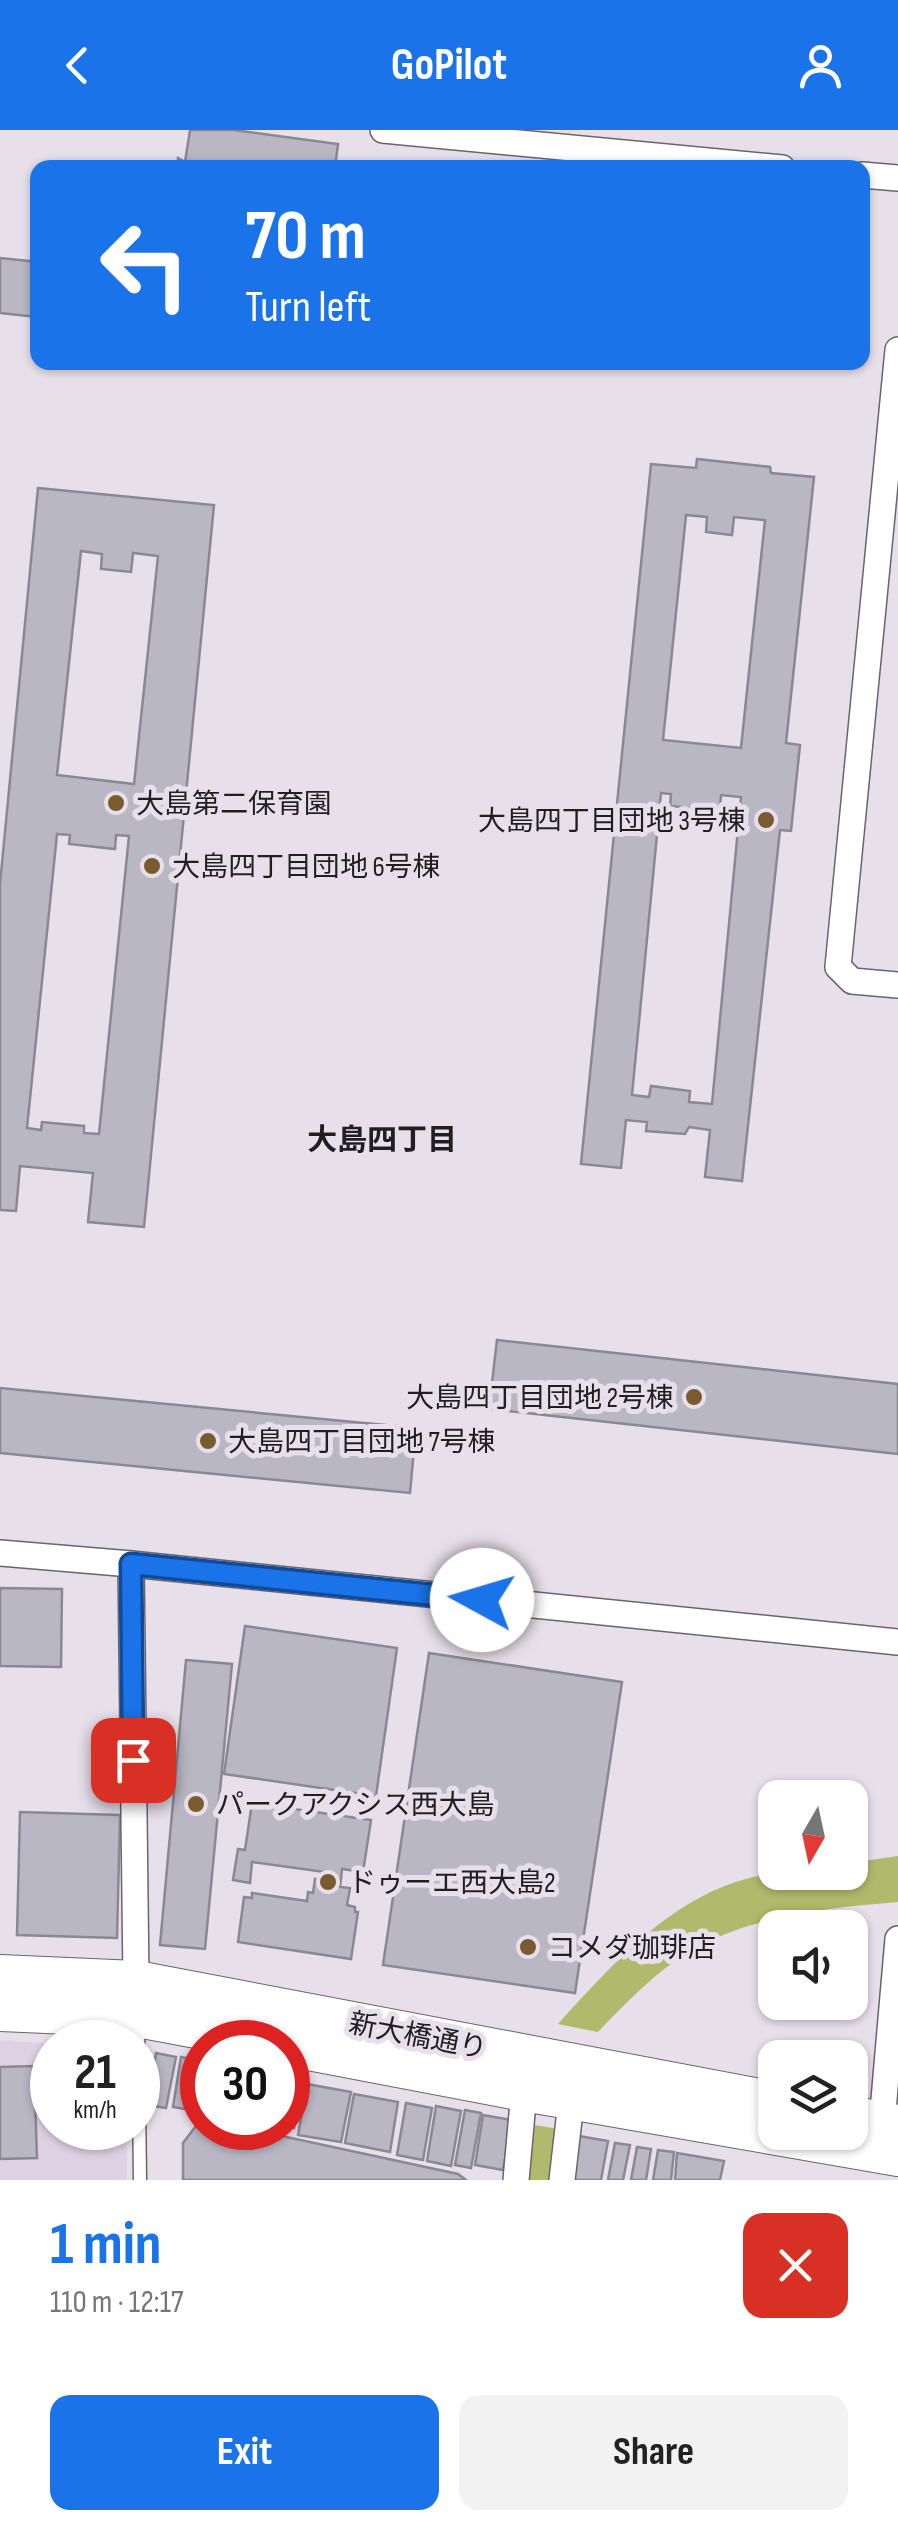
<!DOCTYPE html>
<html lang="en">
<head>
<meta charset="utf-8">
<style>
  body { margin:0; font-family:"Sofia Sans Condensed","Noto Sans JP",sans-serif; background:#f2f2f2; color:#222; height:100vh; display:flex; flex-direction:column; font-size:38px; white-space:nowrap }
  * { box-sizing:border-box; margin:0 }
  p { font-size:32px; color:#767676 }
  .icon { flex:none; width:55px; height:55px; fill:none; stroke:currentColor; stroke-width:2; stroke-linecap:round; stroke-linejoin:round }
  .map { position:relative; height:2050px; overflow:hidden }
  .sheet { display:flex; flex-direction:column; background:#fff; flex:1 }
  .sheet>* { flex:none }
  .banner { position:absolute; left:30px; top:30px; width:840px; height:210px; border-radius:20px; box-shadow:0 2px 8px #0004; background:#1a73e8; color:#fff; overflow:hidden }
  .needle { width:65px; rotate:189deg }
  .buttons { position:absolute; left:758px; top:1650px; display:grid; gap:20px }
  .buttons a { display:grid; place-items:center; width:110px; height:110px; border-radius:20px; background:#fff; box-shadow:0 2px 8px #0004; font-size:50px }
  .speed { position:absolute; left:30px; top:1890px; display:flex; gap:20px; font-size:50px; font-weight:700; text-align:center }
  .speed>* { display:grid; place-content:center; width:130px; height:130px; border-radius:50%; background:#fff; box-shadow:0 2px 8px #0004; line-height:1 }
  .speed small { font-size:25px; font-weight:400 }
  .speed .limit { border:15px solid #d22; background:#fff; color:#111 }
  .pin { position:absolute; display:grid; place-items:center; width:85px; height:85px; color:#fff; margin:-42px; border-radius:20px; box-shadow:0 5px 15px #0006 }
  .me { position:absolute; width:110px; margin:-55px; rotate:276deg; stroke-linejoin:round; filter:drop-shadow(0 0 8px #0008) }
  .turn { display:flex; align-items:center; gap:35px; height:210px; padding:0 50px; font-size:45px }
  .turn .icon { width:130px; height:130px; stroke-width:2.5 }
  .turn b { display:block; font-size:70px; line-height:85px }
  .round { display:grid; place-items:center; flex:none; width:105px; height:105px; border-radius:20px; background:#f2f2f2 }
  .head { display:flex; align-items:center; justify-content:space-between; height:170px; padding:0 50px }
  h1 { font-size:60px; font-weight:700; line-height:75px; color:#1a73e8 }
  .button { display:flex; gap:20px; margin-top:auto; padding:20px 50px }
  .button a { flex:1; height:115px; border-radius:20px; background:#1a73e8; color:#fff; font-size:40px; font-weight:700; line-height:115px; text-align:center }
  .button a+a { background:#f2f2f2; color:#222 }
  header { display:flex; justify-content:space-between; align-items:center; height:130px; padding:0 50px; background:#1a73e8; color:#fff; font-size:45px; font-weight:700 }
  .map>svg:first-child { display:block }
  .built { fill:#ded1e3 }
  .green { fill:#b0ba6c }
  .building { fill:#b9b7c3; stroke:#898893; stroke-width:2.5; fill-rule:evenodd }
  .lines { fill:none; stroke-linecap:round; stroke-linejoin:round }
  .service-casing { stroke:#6a646d; stroke-width:15 }
  .minor-casing { stroke:#6a646d; stroke-width:28 }
  .primary-casing { stroke:#6a646d; stroke-width:42 }
  .service { stroke:#fff; stroke-width:12 }
  .minor { stroke:#fff; stroke-width:25 }
  .primary { stroke:#fff; stroke-width:40 }
  .route-casing { stroke:#114b97; stroke-width:25 }
  .route { stroke:#1a73e8; stroke-width:18 }
  .poi-dot { fill:#7a5b30; stroke:#e7dfea; stroke-width:4 }
  .labels { text-anchor:middle; stroke-width:10; stroke-linejoin:round; paint-order:stroke }
  .poi-label { font-size:28px; fill:#211e22; stroke:#e7dfea; text-anchor:start }
  .street-label { font-size:28px; fill:#211e22; stroke:#e7dfea }
  .neighbourhood-label { font-size:30px; font-weight:bold; fill:#211e22; stroke:#e7dfea }
</style>
</head>
<body>
<header><svg class="icon" aria-label="back" viewBox="0 0 24 24"><path d="M15 5l-7 7 7 7"/></svg>GoPilot<svg class="icon" aria-label="person" viewBox="0 0 24 24"><circle cx="12" cy="8" r="4"/><path d="M4 21q1-7 8-7t8 7"/></svg></header>
<div class="map">
<svg width="898" height="2050" viewBox="0 0 898 2050">
  <rect width="100%" height="100%" fill="#e7dfea"/>
  <polygon class="built" points="0,1910 52,1914 52,1998 127,1998 127,2050 0,2050"/>
  <g class="green">
    <path d="M898 1726V1772C828 1778 752 1785 691 1821 656 1841 626 1873 598 1902L558 1894C614 1833 673 1764 758 1746 788 1740 820 1742 850 1742V1733Z"/>
    <polygon points="529,1994 558,1999 551,2050 524,2050"/>
  </g>
  <g class="building">
    <polygon points="190,0 234,0 338,14 335,38 177,38 178,28 185,32"/>
    <polygon points="0,128 38,132 38,187 0,183"/>
    <path d="M697 329 770 337 771 343 814 347 786 613 800 615 791 701 780 700 742 1051 705 1047 710 1000 689 997 685 1004 646 1001 647 992 626 990 621 1038 581 1034 651 334 696 338ZM686 385 707 387 706 402 732 405 734 387 765 390 741 618 663 610ZM661 663 671 664 670 676 720 681 721 665 741 667 712 974 689 972 690 961 651 956 649 967 632 965Z"/>
    <path d="M38 358 214 375 144 1097 88 1092 93 1043 20 1036 16 1081 0 1080V754ZM81 421 102 424 101 439 131 442 133 423 158 426 134 654 57 645ZM57 704 70 705 69 714 115 719 116 705 129 706 99 1004 84 1003V996L42 992 41 1000 27 998Z"/>
    <polygon points="497,1210 898,1254 898,1324 489,1279"/>
    <polygon points="0,1258 416,1298 410,1363 0,1323"/>
    <polygon points="0,1458 62,1459 61,1537 0,1536"/>
    <polygon points="245,1496 397,1518 376,1666 224,1644"/>
    <polygon points="429,1523 622,1552 575,1863 383,1835"/>
    <polygon points="186,1530 232,1534 205,1819 160,1815"/>
    <polygon points="252,1673 371,1690 363,1742 342,1739 340,1757 350,1758 347,1775 355,1777 355,1782 358,1782 351,1829 238,1812 244,1767 252,1768 252,1763 307,1771 308,1762 313,1763 315,1749 331,1751 332,1743 252,1732 250,1753 233,1750 238,1719 245,1720"/>
    <polygon points="20,1682 120,1685 117,1808 17,1805"/>
    <polygon points="156,1923 176,1927 166,1978 147,1975"/>
    <polygon points="181,1927 202,1931 202,1982 173,1977"/>
    <polygon points="34,1936 37,2028 0,2029 0,1937"/>
    <polygon points="288,1951 302,1953 294,1998 288,1997"/>
    <polygon points="307,1954 351,1962 341,2012 298,2005"/>
    <polygon points="354,1964 398,1972 390,2022 345,2013"/>
    <polygon points="406,1973 432,1978 423,2030 397,2025"/>
    <polygon points="436,1976 461,1981 451,2036 427,2031"/>
    <polygon points="465,1980 481,1983 471,2038 455,2035"/>
    <polygon points="483,1985 512,1990 503,2040 475,2035"/>
    <polygon points="202,1988 202,1998 245,1998 458,2044 466,2050 183,2050 183,2013"/>
    <polygon points="579,2006 608,2011 601,2050 574,2050"/>
    <polygon points="615,2013 630,2015 623,2050 608,2050"/>
    <polygon points="637,2017 651,2019 646,2050 631,2050"/>
    <polygon points="658,2020 674,2022 671,2050 653,2050"/>
    <polygon points="677,2023 724,2031 720,2050 675,2050"/>
  </g>
  <g class="lines">
    <defs>
      <polyline id="service" points="138,1894 140,2050"/>
      <g id="minor">
        <polyline points="383,0 782,38"/>
        <polyline points="862,45 898,48"/>
        <polyline points="898,220 838,837 852,851 898,855"/>
        <polyline points="0,1423 131,1434 898,1512"/>
        <polyline points="131,1434 136,1851"/>
        <polyline points="882,1992 898,1809"/>
        <polyline points="516,2050 525,1950"/>
        <polyline points="562,2050 573,1955"/>
      </g>
      <g id="primary">
        <polyline points="0,1845 136,1851 775,1972"/>
        <polyline points="0,1881 138,1887 271,1912"/>
        <polyline points="288,1916 524,1961 898,2026"/>
        <polyline points="850,1986 898,1995"/>
      </g>
    </defs>
    <use href="#service" class="service-casing"/>
    <use href="#minor" class="minor-casing"/>
    <use href="#primary" class="primary-casing"/>
    <use href="#service" class="service"/>
    <use href="#minor" class="minor"/>
    <use href="#primary" class="primary"/>
  </g>
  <g class="lines">
    <defs>
      <polyline id="route" points="133,1630 131,1434 482,1470"/>
    </defs>
    <use href="#route" class="route-casing"/>
    <use href="#route" class="route"/>
  </g>
  <g class="poi-dot">
    <circle cx="116" cy="673" r="10"/>
    <circle cx="766" cy="690" r="10"/>
    <circle cx="152" cy="736" r="10"/>
    <circle cx="694" cy="1267" r="10"/>
    <circle cx="208" cy="1311" r="10"/>
    <circle cx="196" cy="1674" r="10"/>
    <circle cx="328" cy="1752" r="10"/>
    <circle cx="528" cy="1817" r="10"/>
  </g>
  <g class="labels">
    <g class="poi-label">
      <text x="136" y="683">大島第二保育園</text>
      <text x="746" y="700" text-anchor="end">大島四丁目団地 3号棟</text>
      <text x="172" y="746">大島四丁目団地 6号棟</text>
      <text x="674" y="1277" text-anchor="end">大島四丁目団地 2号棟</text>
      <text x="228" y="1321">大島四丁目団地 7号棟</text>
      <text x="216" y="1684">パークアクシス西大島</text>
      <text x="348" y="1762">ドゥーエ西大島2</text>
      <text x="548" y="1827">コメダ珈琲店</text>
    </g>
    <g class="street-label">
      <text transform="translate(418 1905) rotate(11)" y="10">新大橋通り</text>
    </g>
    <g class="neighbourhood-label">
      <text x="382" y="1020">大島四丁目</text>
    </g>
  </g>
</svg>
<div class="buttons">
<a><svg class="needle" viewBox="-14 -14 28 28"><path d="M0-13l5 13h-10z" fill="#e53935"/><path d="M0 13l5-13h-10z" fill="#767676"/></svg></a>
<a><svg class="icon" aria-label="sound" viewBox="0 0 24 24"><path d="M4 9h4l5-4v14l-5-4H4zM17 9q2 3 0 6"/></svg></a>
<a><svg class="icon" aria-label="layers" viewBox="0 0 24 24"><path d="M12 4l9 5-9 5-9-5zM3 14l9 5 9-5"/></svg></a>
</div>
<div class="speed"><div>21<small>km/h</small></div><div class="limit">30</div></div>
<div class="pin" style="left:133px;top:1630px;background:#d93025"><svg class="icon" aria-label="arrive" viewBox="0 0 24 24"><path d="M6 21V4h12l-3 4 3 4H6"/></svg></div>
<svg class="me" style="left:482px;top:1470px" viewBox="-20 -20 40 40"><circle r="19" fill="#fff"/><path d="M0-13L10 11 0 6-10 11z" fill="#1a73e8"/></svg>
<div class="banner">
<div class="turn"><svg class="icon" aria-label="left" viewBox="0 0 24 24"><path d="M17 20v-9H6M10 6l-5 5 5 5"/></svg><div><b>70 m</b>Turn left</div></div>
</div>
</div>
<section class="sheet">
<div class="head"><div><h1>1 min</h1><p>110 m · 12:17</p></div><a class="round" style="background:#d93025;color:#fff"><svg class="icon" aria-label="close" viewBox="0 0 24 24"><path d="M6 6l12 12M18 6L6 18"/></svg></a></div>
<div class="button"><a>Exit</a><a>Share</a></div>
</section>
</body>
</html>
